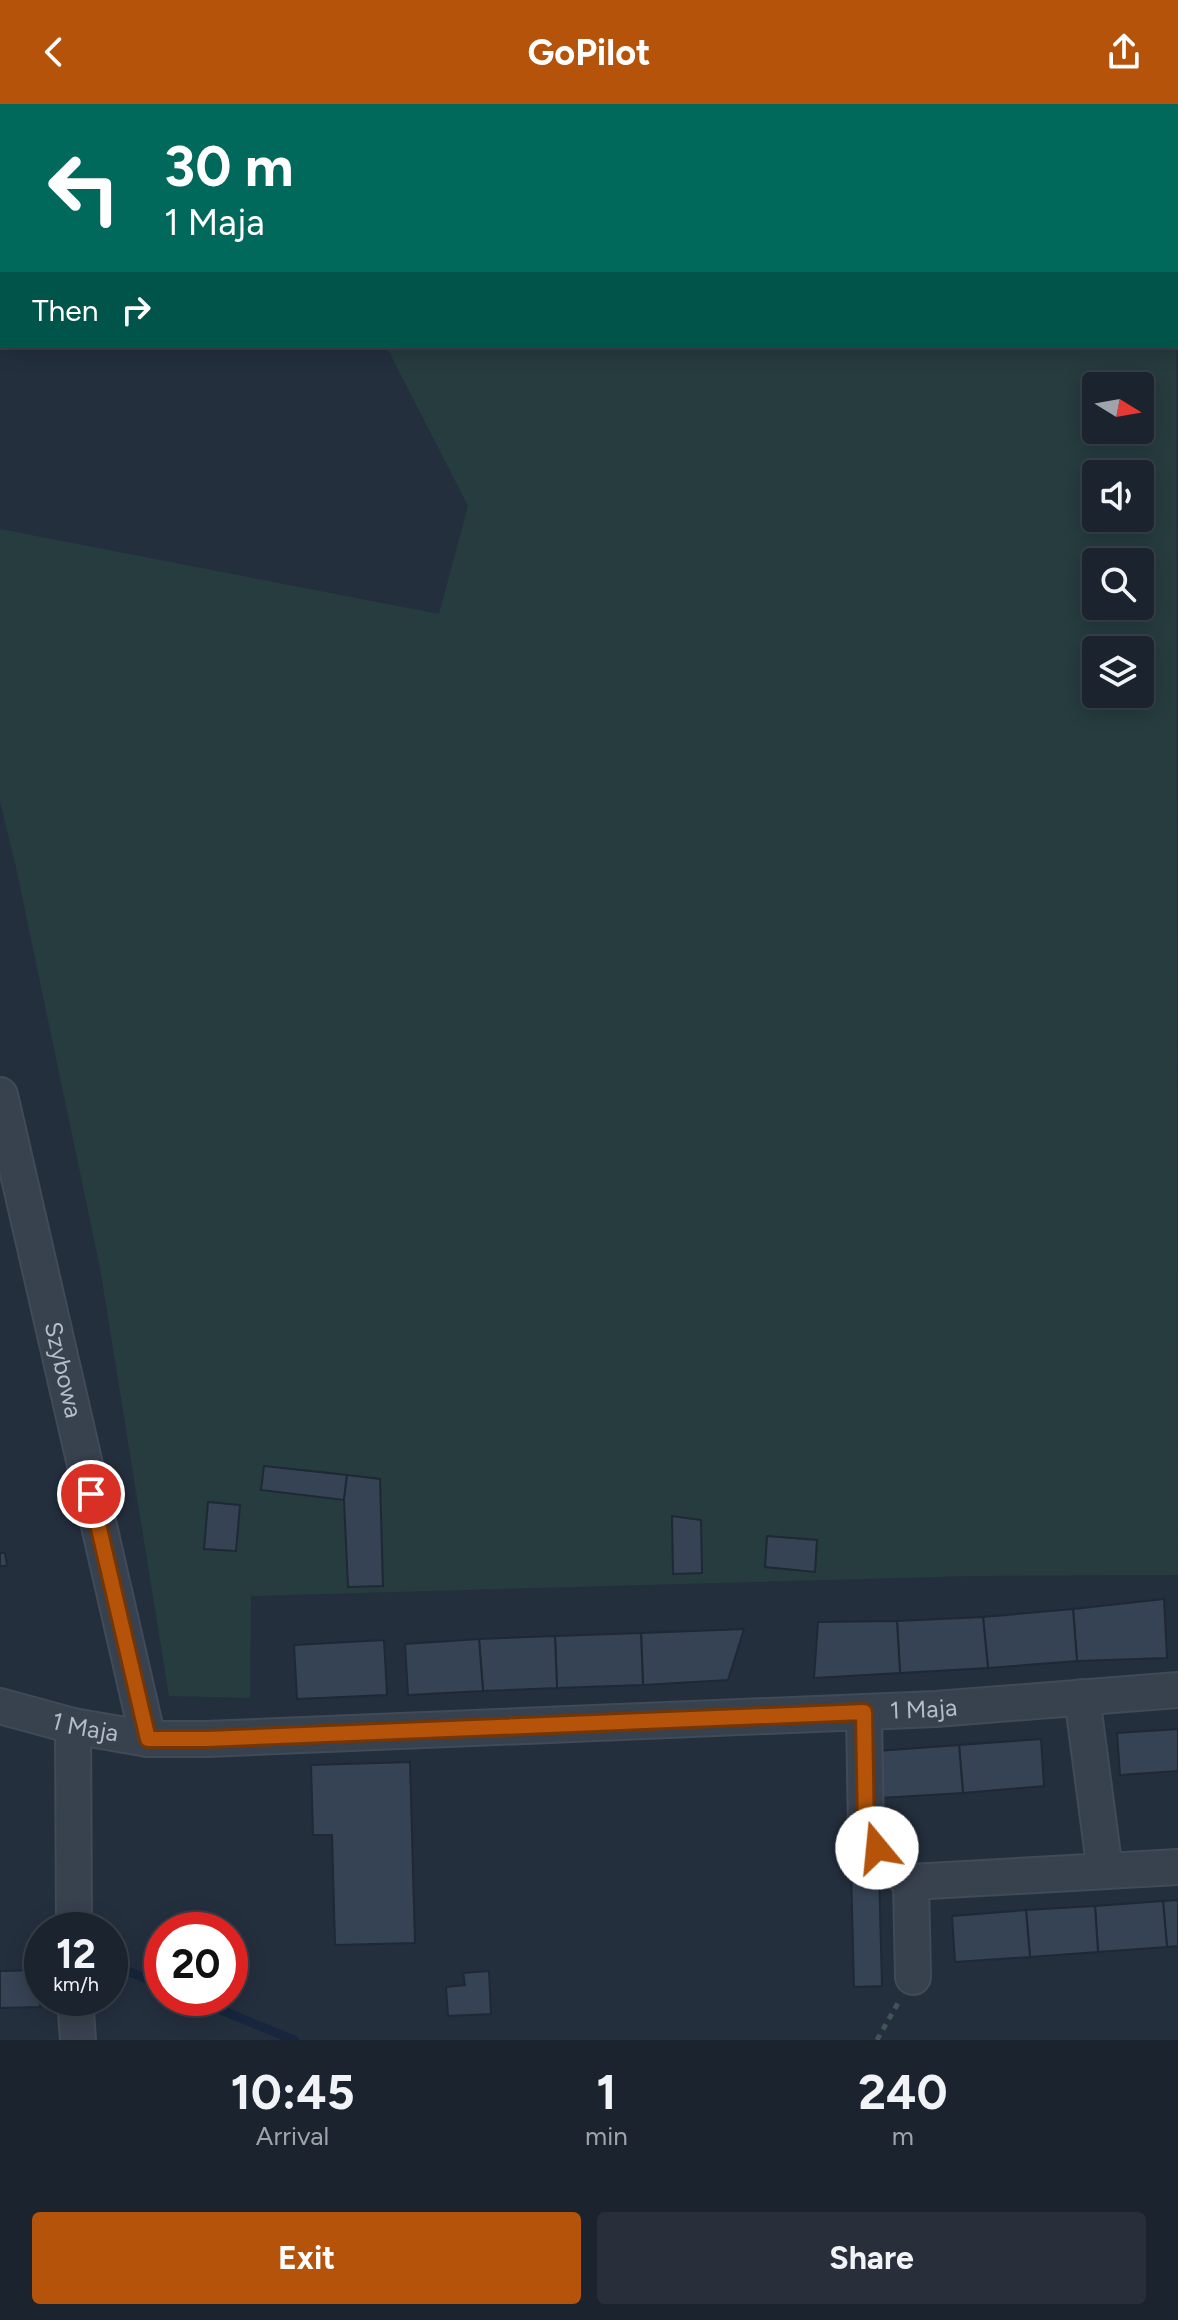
<!DOCTYPE html>
<html lang="en">
<head>
<meta charset="utf-8">
<style>
  body { margin:0; font-family:Figtree,sans-serif; background:#282f3a; color:#f1f3f6; height:100vh; display:flex; flex-direction:column; font-size:30px; white-space:nowrap }
  * { box-sizing:border-box; margin:0 }
  p { font-size:26px; color:#a0a4aa }
  .icon { flex:none; width:44px; height:44px; fill:none; stroke:currentColor; stroke-width:2; stroke-linecap:round; stroke-linejoin:round }
  .map { position:relative; height:1936px; overflow:hidden }
  .drawer { display:flex; flex-direction:column; background:#1b232e; flex:1 }
  .drawer>* { flex:none }
  .hud { position:absolute; left:0px; top:0px; width:1178px; height:244px; box-shadow:0 4px 20px #0003,0 0 0 2px #39404a; background:#00695c; color:#fff; overflow:hidden }
  .needle { width:52px; rotate:101deg }
  .fabs { position:absolute; left:1082px; top:268px; display:grid; gap:16px }
  .fabs a { display:grid; place-items:center; width:72px; height:72px; border-radius:8px; background:#1b232e; box-shadow:0 4px 20px #0003,0 0 0 2px #39404a; font-size:40px }
  .speed { position:absolute; left:24px; top:1808px; display:flex; gap:16px; font-size:40px; font-weight:700; text-align:center }
  .speed>* { display:grid; place-content:center; width:104px; height:104px; border-radius:50%; background:#1b232e; box-shadow:0 4px 20px #0003,0 0 0 2px #39404a; line-height:1 }
  .speed small { font-size:20px; font-weight:400 }
  .speed .limit { border:12px solid #d22; background:#fff; color:#111 }
  .pin { position:absolute; display:grid; place-items:center; width:68px; height:68px; color:#fff; margin:-34px; border:4px solid #fff; border-radius:50%; box-shadow:0 2px 8px #0007 }
  .me { position:absolute; width:88px; margin:-44px; rotate:343deg; stroke-linejoin:round; filter:drop-shadow(0 0 6px #0008) }
  .turn { display:flex; align-items:center; gap:28px; height:168px; padding:0 32px; font-size:36px }
  .turn .icon { width:104px; height:104px; stroke-width:2.5 }
  .turn b { display:block; font-size:56px; line-height:68px }
  .then { display:flex; align-items:center; height:76px; padding:0 32px; background:#0003; gap:16px; font-size:30px }
  .eta { display:flex; justify-content:space-evenly; align-items:center; height:136px; text-align:center }
  .eta b { font-size:48px; font-weight:700; line-height:56px }
  .primary-button { display:flex; gap:16px; margin-top:auto; padding:16px 32px }
  .primary-button a { flex:1; height:92px; border-radius:8px; background:#b45309; color:#fff; font-size:32px; font-weight:700; line-height:92px; text-align:center }
  .primary-button a+a { background:#282f3a; color:#f1f3f6 }
  header { display:flex; justify-content:space-between; align-items:center; height:104px; padding:0 32px; background:#b45309; color:#fff; font-size:36px; font-weight:700 }
  .map>svg:first-child { display:block }
  .green { fill:#263c3f; fill-rule:evenodd }
  .lines { fill:none; stroke-linecap:round; stroke-linejoin:round }
  .stream { stroke:#17263c; stroke-width:9 }
  .building { fill:#364354; stroke:#1f2835; stroke-width:2 }
  .minor-casing { stroke:#414a57; stroke-width:38 }
  .path { stroke:#3f5557; stroke-width:5; stroke-dasharray:6 6; stroke-linecap:butt }
  .minor { stroke:#38414e; stroke-width:34 }
  .route-casing { stroke:#753606; stroke-width:20 }
  .route { stroke:#b45309; stroke-width:14 }
  .labels { text-anchor:middle; stroke-width:8; stroke-linejoin:round; paint-order:stroke }
  .street-label { font-size:24px; fill:#b4bcc9; stroke:#1d2633 }
</style>
</head>
<body>
<header><svg class="icon" aria-label="back" viewBox="0 0 24 24"><path d="M15 5l-7 7 7 7"/></svg>GoPilot<svg class="icon" aria-label="share" viewBox="0 0 24 24"><path d="M12 15V3M7 8l5-5 5 5M5 13v7h14v-7"/></svg></header>
<div class="map">
<svg width="1178" height="1936" viewBox="0 0 1178 1936">
  <rect width="100%" height="100%" fill="#242f3e"/>
  <g class="green">
    <polygon points="0,0 174,0 174,2 2,2 0,165"/>
    <polygon points="219,0 917,0 918,2 220,2"/>
    <path d="M1176 45 1178 1471 972 1472 251 1492 250 1594 169 1592 100 1164 15 759 0 698V425L439 510 468 402 386 242H1176ZM1096 282H1140V326H1096ZM1096 370H1140V414H1096ZM1096 458H1140V502H1096ZM1096 546H1140V590H1096Z"/>
  </g>
  <g class="lines">
    <g class="stream">
      <polyline points="110,1860 162,1881"/>
      <polyline points="192,1894 294,1936"/>
    </g>
  </g>
  <g class="building">
    <polygon points="264,1362 347,1371 344,1396 261,1386"/>
    <polygon points="347,1371 380,1375 383,1482 348,1483 344,1396"/>
    <polygon points="208,1398 240,1401 236,1447 204,1445"/>
    <polygon points="672,1412 701,1416 702,1469 673,1470"/>
    <polygon points="767,1432 817,1436 815,1468 765,1463"/>
    <polygon points="0,1449 5,1449 7,1462 0,1462"/>
    <polygon points="1164,1495 1167,1554 1077,1557 1073,1505"/>
    <polygon points="1073,1505 1077,1557 988,1564 983,1513"/>
    <polygon points="983,1513 988,1564 900,1569 897,1517"/>
    <polygon points="897,1517 900,1569 814,1574 818,1518"/>
    <polygon points="744,1525 728,1576 643,1581 641,1529"/>
    <polygon points="641,1529 643,1581 557,1584 555,1532"/>
    <polygon points="555,1532 557,1584 483,1587 479,1535"/>
    <polygon points="479,1535 483,1587 408,1591 405,1540"/>
    <polygon points="384,1536 387,1591 297,1595 294,1541"/>
    <polygon points="1178,1625 1178,1667 1120,1671 1117,1629"/>
    <polygon points="1041,1635 1044,1682 963,1689 959,1641"/>
    <polygon points="959,1641 963,1689 880,1694 877,1647"/>
    <polygon points="410,1658 415,1839 335,1841 332,1731 313,1731 311,1661"/>
    <polygon points="851,1766 879,1766 882,1882 854,1883"/>
    <polygon points="1178,1796 1178,1842 1167,1843 1163,1797"/>
    <polygon points="1163,1797 1167,1843 1098,1848 1095,1802"/>
    <polygon points="1095,1802 1098,1848 1030,1853 1026,1806"/>
    <polygon points="1026,1806 1030,1853 955,1858 952,1812"/>
    <polygon points="39,1866 40,1903 0,1904 0,1867"/>
    <polygon points="489,1867 491,1910 448,1912 446,1883 465,1881 463,1869"/>
  </g>
  <g class="lines">
    <defs>
      <g id="minor">
        <path id="s1" d="M0 991 148 1635"/>
        <polyline points="1082,1593 1105,1767"/>
        <path id="s2" d="M0 1602 73 1622 148 1635H207L936 1605 1178 1586"/>
        <polyline points="864,1608 866,1730 888,1759 911,1778 1178,1763"/>
        <polyline points="73,1622 74,1826"/>
        <polyline points="911,1778 913,1873"/>
        <polyline points="75,1894 78,1936"/>
      </g>
    </defs>
    <use href="#minor" class="minor-casing"/>
    <polyline class="path" points="877,1936 898,1899"/>
    <use href="#minor" class="minor"/>
  </g>
  <g class="lines">
    <defs>
      <polyline id="route" points="91,1390 148,1635 207,1635 864,1608 866,1730 877,1744"/>
    </defs>
    <use href="#route" class="route-casing"/>
    <use href="#route" class="route"/>
  </g>
  <g class="labels">
    <g class="street-label">
      <text dy="8" stroke="none"><textPath href="#s1" startOffset="282">Szybowa</textPath></text>
      <text dy="8" stroke="none"><textPath href="#s2" startOffset="928">1 Maja</textPath></text>
      <text dy="8" stroke="none"><textPath href="#s2" startOffset="88">1 Maja</textPath></text>
    </g>
  </g>
</svg>
<div class="fabs">
<a><svg class="needle" viewBox="-14 -14 28 28"><path d="M0-13l5 13h-10z" fill="#e53935"/><path d="M0 13l5-13h-10z" fill="#a0a4aa"/></svg></a>
<a><svg class="icon" aria-label="sound" viewBox="0 0 24 24"><path d="M4 9h4l5-4v14l-5-4H4zM17 9q2 3 0 6"/></svg></a>
<a><svg class="icon" aria-label="search" viewBox="0 0 24 24"><circle cx="10" cy="10" r="6"/><path d="M15 15l6 6"/></svg></a>
<a><svg class="icon" aria-label="layers" viewBox="0 0 24 24"><path d="M12 4l9 5-9 5-9-5zM3 14l9 5 9-5"/></svg></a>
</div>
<div class="speed"><div>12<small>km/h</small></div><div class="limit">20</div></div>
<div class="pin" style="left:91px;top:1390px;background:#d93025"><svg class="icon" aria-label="arrive" viewBox="0 0 24 24"><path d="M6 21V4h12l-3 4 3 4H6"/></svg></div>
<svg class="me" style="left:877px;top:1744px" viewBox="-20 -20 40 40"><circle r="19" fill="#fff"/><path d="M0-13L10 11 0 6-10 11z" fill="#b45309"/></svg>
<div class="hud">
<div class="turn"><svg class="icon" aria-label="left" viewBox="0 0 24 24"><path d="M17 20v-9H6M10 6l-5 5 5 5"/></svg><div><b>30 m</b>1 Maja</div></div>
<div class="then">Then<svg class="icon" aria-label="right" viewBox="0 0 24 24"><path d="M7 20v-9h11M14 6l5 5-5 5"/></svg></div>
</div>
</div>
<section class="drawer">
<div class="eta">
<div><b>10:45</b><p>Arrival</p></div>
<div><b>1</b><p>min</p></div>
<div><b>240</b><p>m</p></div>
</div>
<div class="primary-button"><a>Exit</a><a>Share</a></div>
</section>
</body>
</html>
